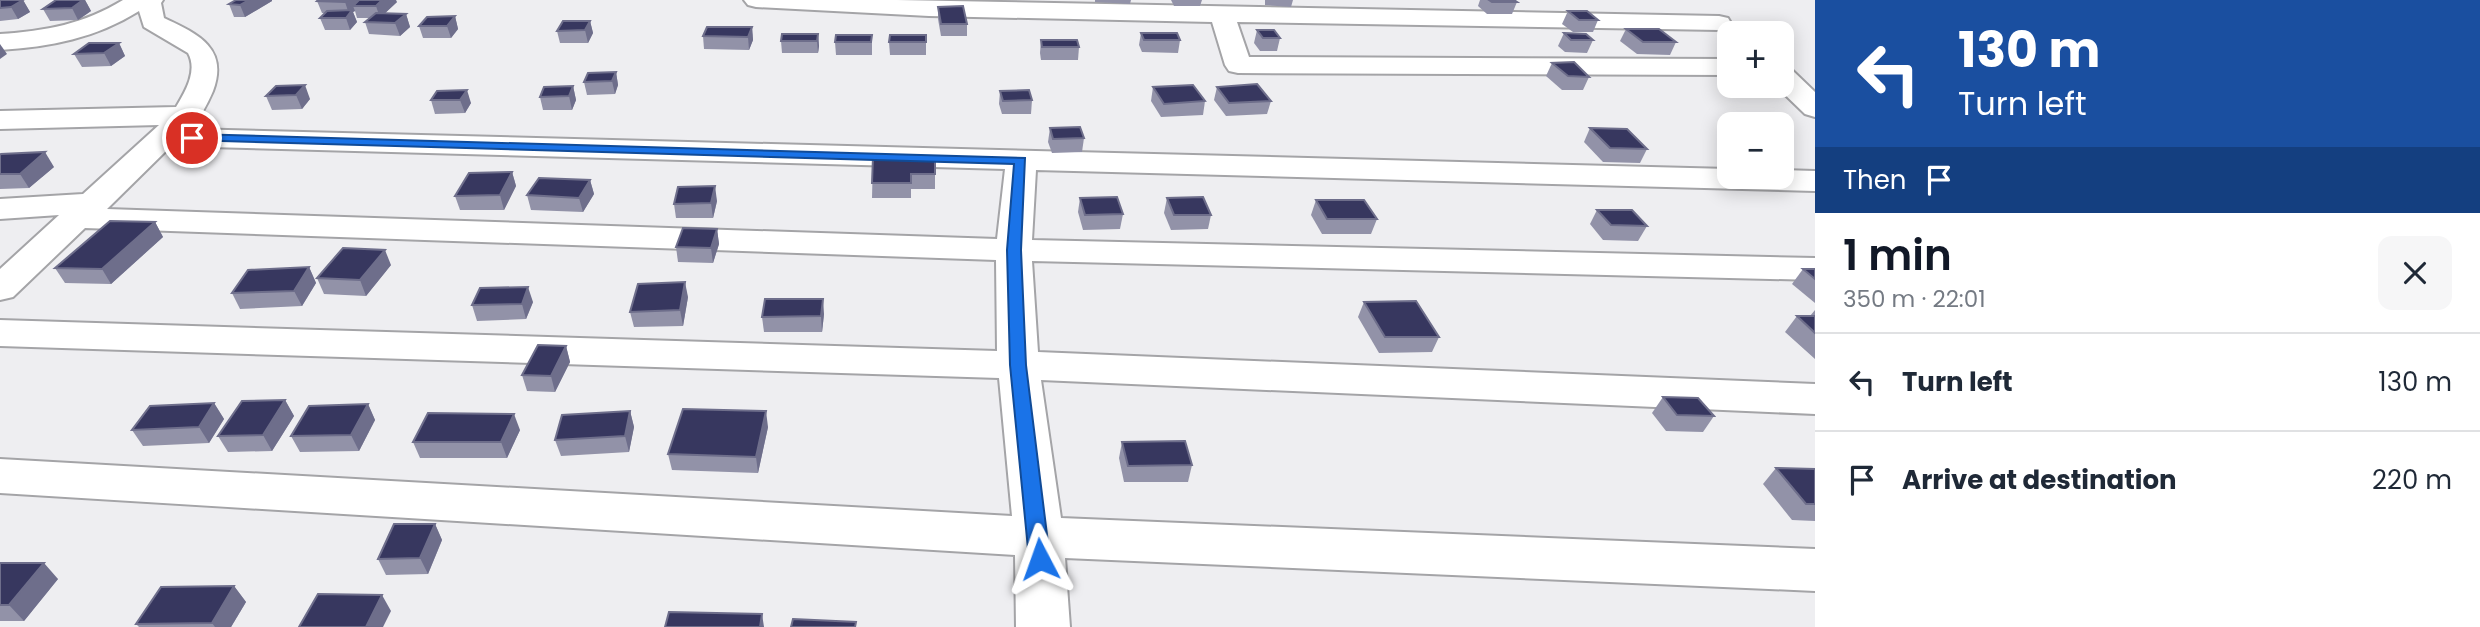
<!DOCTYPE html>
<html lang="en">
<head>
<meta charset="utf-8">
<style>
  body { margin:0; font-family:Poppins,sans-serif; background:#f6f6f7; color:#1f2937; height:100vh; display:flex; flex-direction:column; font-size:26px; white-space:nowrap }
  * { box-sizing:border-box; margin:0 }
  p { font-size:23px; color:#747a83 }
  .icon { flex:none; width:38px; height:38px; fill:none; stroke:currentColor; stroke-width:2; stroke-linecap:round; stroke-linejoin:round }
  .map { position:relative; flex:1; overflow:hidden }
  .drawer { display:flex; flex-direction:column; background:#fff; width:665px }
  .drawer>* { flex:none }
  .top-card { background:#1a4fa0; color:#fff; overflow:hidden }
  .buttons { position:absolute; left:1717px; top:21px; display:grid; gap:14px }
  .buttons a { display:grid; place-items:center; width:77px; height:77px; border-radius:14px; background:#fff; box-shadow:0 4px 18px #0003; font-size:35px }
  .pin { position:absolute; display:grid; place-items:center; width:60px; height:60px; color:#fff; margin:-30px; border:4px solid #fff; border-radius:50%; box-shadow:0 2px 7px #0007 }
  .me { position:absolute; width:77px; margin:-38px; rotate:356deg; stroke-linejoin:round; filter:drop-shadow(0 0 5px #0008) }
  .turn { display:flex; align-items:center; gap:24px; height:147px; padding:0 28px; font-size:32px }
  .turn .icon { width:91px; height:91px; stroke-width:2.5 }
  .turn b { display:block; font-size:49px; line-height:60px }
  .then { display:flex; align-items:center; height:66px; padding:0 28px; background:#0003; gap:14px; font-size:26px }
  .round { display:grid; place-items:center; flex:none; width:74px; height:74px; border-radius:14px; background:#f6f6f7 }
  .head { display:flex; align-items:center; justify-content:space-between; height:119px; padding:0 28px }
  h1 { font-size:42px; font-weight:600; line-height:52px; color:#111827 }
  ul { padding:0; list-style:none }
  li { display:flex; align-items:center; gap:21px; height:98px; padding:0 28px; border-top:2px solid #e0e1e3 }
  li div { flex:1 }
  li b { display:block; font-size:26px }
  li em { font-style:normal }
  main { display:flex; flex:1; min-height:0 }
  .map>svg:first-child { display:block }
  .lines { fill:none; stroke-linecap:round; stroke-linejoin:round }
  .minor-casing { stroke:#a4a4a7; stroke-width:4 }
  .minor { fill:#fff; fill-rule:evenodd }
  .wall { fill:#9292a8 }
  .shaded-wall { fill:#6e6e8b }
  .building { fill:#37375f; stroke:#6e6e8b; stroke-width:2 }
  .route { fill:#1a73e8; stroke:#114b97; stroke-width:2 }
</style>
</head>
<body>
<main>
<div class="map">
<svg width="1815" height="627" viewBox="0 0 1815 627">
  <rect width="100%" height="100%" fill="#eeeef1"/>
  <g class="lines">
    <defs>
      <g id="minor">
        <path d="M123 0H163L161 3 164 18C198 34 229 48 213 91 207 105 200 118 190 129L1729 169V177H1782V170L1815 171V191L1036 170 1032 240 1815 258V280L1032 261 1038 352 1815 384V414L1041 380 1061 518 1815 549V591L1065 558 1070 627H1016L1015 555 0 493V459L1012 516 999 378 0 346V320L997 351 996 260 85 228 13 297 0 300V269L59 215 0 219V199L83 194 159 125 0 129V111L176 107C185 92 198 71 188 53L144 27 139 11C96 38 50 47 0 50V34C46 31 84 24 123 0ZM171 146 1005 169 997 239 107 209Z"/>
        <polygon points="744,0 897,0 1719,16 1728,18 1731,23 1728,28 1719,30 1237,22 1249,57 1729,59 1729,75 1238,73 1229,71 1225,65 1212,22 929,16 756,7 748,5"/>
        <polygon points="1782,68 1792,70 1815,92 1815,117 1805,114 1776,86 1782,86"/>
      </g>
    </defs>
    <use href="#minor" class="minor-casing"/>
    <use href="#minor" class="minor"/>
  </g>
  <g class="wall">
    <polygon points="0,0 23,0 30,12 18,19 0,21"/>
    <polygon points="56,0 85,0 91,11 78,20 50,21 43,9"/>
    <polygon points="1095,0 1131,0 1130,4 1095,2"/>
    <polygon points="1171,0 1202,0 1200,6 1174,6"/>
    <polygon points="1265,0 1293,0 1291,7 1265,5"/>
    <polygon points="1480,0 1514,0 1517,2 1512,14 1487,14 1478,6"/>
    <polygon points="272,1 245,17 234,17 229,4"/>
    <polygon points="317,1 397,2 385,13 406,14 410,27 400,36 369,34 365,22 370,18 357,18 355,11 353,12 357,22 350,30 325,30 320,18 325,13 322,13"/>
    <polygon points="938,7 967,24 967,36 941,36 938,19"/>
    <polygon points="1568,11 1598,20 1593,32 1573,32 1562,24"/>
    <polygon points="455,16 458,29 451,38 423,38 419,26"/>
    <polygon points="590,21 593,33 588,43 560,43 557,31"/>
    <polygon points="752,27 753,40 749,50 704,49 703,36"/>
    <polygon points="1626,29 1676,42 1670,55 1637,54 1620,41"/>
    <polygon points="1257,30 1280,38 1277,51 1260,51 1254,43"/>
    <polygon points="1141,33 1180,40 1178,53 1142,52 1139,45"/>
    <polygon points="1564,33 1593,40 1587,53 1565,52 1558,46"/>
    <polygon points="818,34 819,46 818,53 782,53 781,41"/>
    <polygon points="872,35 872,55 836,55 835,42"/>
    <polygon points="926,35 926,55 890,55 889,42"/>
    <polygon points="1041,40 1079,47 1078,60 1041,60 1040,53"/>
    <polygon points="119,43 125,56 111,66 82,67 74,54"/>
    <polygon points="1552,63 1589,77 1583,90 1562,90 1546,76"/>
    <polygon points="616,72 618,85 615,94 587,95 584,82"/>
    <polygon points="276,86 310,99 302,109 272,110 266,96"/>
    <polygon points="573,86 576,100 572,110 543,110 540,97"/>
    <polygon points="1153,87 1205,101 1203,115 1161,117 1151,101"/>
    <polygon points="1217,87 1271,101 1267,114 1226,116 1214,100"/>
    <polygon points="437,91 471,103 465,113 435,114 431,100"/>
    <polygon points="1000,91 1032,100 1031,114 1002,114 999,104"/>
    <polygon points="1050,128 1084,138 1082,152 1052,153 1048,142"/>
    <polygon points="1590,128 1647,149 1640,163 1603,162 1584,142"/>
    <polygon points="0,155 54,167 29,188 0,189"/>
    <polygon points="873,157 935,174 935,189 911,189 911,198 872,198"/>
    <polygon points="512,172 516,186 504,210 460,210 455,196"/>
    <polygon points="590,180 594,194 583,212 531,210 527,195"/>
    <polygon points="1080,198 1123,214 1120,229 1083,230 1078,212"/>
    <polygon points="1167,198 1211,215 1208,229 1171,230 1164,213"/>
    <polygon points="1316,200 1377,219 1371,234 1322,234 1311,215"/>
    <polygon points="717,201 713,218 676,218 674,204"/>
    <polygon points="1597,210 1647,226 1638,241 1603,240 1590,224"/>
    <polygon points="155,222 163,237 111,284 65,283 55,268"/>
    <polygon points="717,229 719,244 713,263 678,262 676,247"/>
    <polygon points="391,265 366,296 324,294 317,278"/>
    <polygon points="309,267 316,283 302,306 240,309 232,293"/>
    <polygon points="1803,269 1815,269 1815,303 1792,284"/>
    <polygon points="688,297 683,326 634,327 630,312"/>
    <polygon points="533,302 526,319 477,321 472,305"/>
    <polygon points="1364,302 1439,337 1432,352 1379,353 1358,317"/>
    <polygon points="1815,310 1815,359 1785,332 1797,316 1810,316"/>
    <polygon points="824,314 822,332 764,332 762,317"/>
    <polygon points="566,346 570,362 555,392 527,391 522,375"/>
    <polygon points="1663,397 1714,416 1703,432 1666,431 1652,413"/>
    <polygon points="285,400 294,416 272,451 228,452 218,436"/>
    <polygon points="214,403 224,419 209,443 143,446 132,430"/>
    <polygon points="368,404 375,420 359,451 300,452 291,436"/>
    <polygon points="630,411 634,427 629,452 561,456 555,440"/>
    <polygon points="768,427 758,473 672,470 668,454"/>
    <polygon points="520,430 507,458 420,458 413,442"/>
    <polygon points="1122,442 1192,465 1188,482 1124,482 1119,458"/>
    <polygon points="1776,468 1815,469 1815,521 1792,520 1763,484"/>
    <polygon points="435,524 442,540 428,574 386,575 378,559"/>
    <polygon points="0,563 58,579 24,621 0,621"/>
    <polygon points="234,586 246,602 231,627 139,627 136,624"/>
  </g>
  <g class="shaded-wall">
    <polygon points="23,0 30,12 18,19 11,7"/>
    <polygon points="83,0 85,0 91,11 78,20 72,8"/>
    <polygon points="249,0 272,0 272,1 245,17 240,5"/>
    <polygon points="349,0 370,0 353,6 355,11 353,12 357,22 350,30 346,18 349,14 345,2"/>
    <polygon points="382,0 396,0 397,2 380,18 376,6"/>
    <polygon points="406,14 410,27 400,36 395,23"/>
    <polygon points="455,16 458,29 451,38 447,26"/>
    <polygon points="590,21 593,33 588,43 585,30"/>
    <polygon points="752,27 753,40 749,50 748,37"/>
    <polygon points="818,34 819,46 818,53 817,41"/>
    <polygon points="119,43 125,56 111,66 104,53"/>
    <polygon points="0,44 7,54 0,59"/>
    <polygon points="616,72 618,85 615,94 612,81"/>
    <polygon points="305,85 310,99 302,109 296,95"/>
    <polygon points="573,86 576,100 572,110 569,96"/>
    <polygon points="467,90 471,103 465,113 460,100"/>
    <polygon points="45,152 54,167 29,188 20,174"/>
    <polygon points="512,172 516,186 504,210 500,195"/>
    <polygon points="590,180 594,194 583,212 579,198"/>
    <polygon points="715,186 717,201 713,218 711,203"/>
    <polygon points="155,222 163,237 111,284 102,269"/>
    <polygon points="717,229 719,244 713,263 711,248"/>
    <polygon points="385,250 391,265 366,296 360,280"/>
    <polygon points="309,267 316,283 302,306 294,291"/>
    <polygon points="685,282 688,297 683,326 680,310"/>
    <polygon points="528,287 533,302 526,319 522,304"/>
    <polygon points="823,299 824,314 822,332 821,316"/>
    <polygon points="566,346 570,362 555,392 551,376"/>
    <polygon points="285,400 294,416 272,451 263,435"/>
    <polygon points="214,403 224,419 209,443 199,427"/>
    <polygon points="368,404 375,420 359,451 351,435"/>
    <polygon points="630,411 634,427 629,452 625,436"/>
    <polygon points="766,411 768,427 758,473 756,457"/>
    <polygon points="514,414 520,430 507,458 501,442"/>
    <polygon points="435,524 442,540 428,574 420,558"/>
    <polygon points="44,563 58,579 24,621 9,605"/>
    <polygon points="234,586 246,602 231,627 215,627 212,623"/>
    <polygon points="382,595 391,611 383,627 366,627"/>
    <polygon points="762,614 764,627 760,627"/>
  </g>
  <g class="building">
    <polygon points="0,0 23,0 11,7 0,8"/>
    <polygon points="56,0 83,0 72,8 43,9"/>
    <polygon points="236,0 249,0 240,5 229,4"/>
    <polygon points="318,0 349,0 345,2 317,1"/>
    <polygon points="359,0 382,0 376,6 353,6"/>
    <polygon points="1489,0 1514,0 1517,2 1492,2"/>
    <polygon points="963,6 967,24 941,24 938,7"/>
    <polygon points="352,10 346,18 320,18 327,11"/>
    <polygon points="1568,11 1587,11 1598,20 1579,20"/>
    <polygon points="376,13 406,14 395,23 365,22"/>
    <polygon points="455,16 447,26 419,26 427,17"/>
    <polygon points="563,21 590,21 585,30 557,31"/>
    <polygon points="707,27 752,27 748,37 703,36"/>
    <polygon points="1626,29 1659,29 1676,42 1643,42"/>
    <polygon points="1257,30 1274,30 1280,38 1263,38"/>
    <polygon points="1141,33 1177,33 1180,40 1144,40"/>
    <polygon points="1564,33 1586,34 1593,40 1571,40"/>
    <polygon points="782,34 818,34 817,41 781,41"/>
    <polygon points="836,35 872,35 871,42 835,42"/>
    <polygon points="890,35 926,35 926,42 889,42"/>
    <polygon points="1041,40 1077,40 1079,47 1042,47"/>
    <polygon points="89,43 119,43 104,53 74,54"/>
    <polygon points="1574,62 1589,77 1568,76 1552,63"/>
    <polygon points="616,72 612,81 584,82 588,73"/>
    <polygon points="1257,84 1271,101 1229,103 1217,87"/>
    <polygon points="305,85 296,95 266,96 276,86"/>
    <polygon points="1193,85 1205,101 1164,104 1153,87"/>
    <polygon points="573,86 569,96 540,97 544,87"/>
    <polygon points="467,90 460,100 431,100 437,91"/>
    <polygon points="1029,90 1032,100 1003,101 1000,91"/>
    <polygon points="1080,127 1084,138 1053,139 1050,128"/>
    <polygon points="1590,128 1627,129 1647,149 1610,148"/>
    <polygon points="45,152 20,174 0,174 0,155 1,154"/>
    <polygon points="873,157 935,157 935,174 911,174 911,183 872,183"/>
    <polygon points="512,172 500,195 455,196 469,173"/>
    <polygon points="539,178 590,180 579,198 527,195"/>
    <polygon points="715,186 711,203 674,204 678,187"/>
    <polygon points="1117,197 1123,214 1085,215 1080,198"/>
    <polygon points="1203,197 1211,215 1174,215 1167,198"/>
    <polygon points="1316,200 1364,200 1377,219 1327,219"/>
    <polygon points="1597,210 1632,210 1647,226 1611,225"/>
    <polygon points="110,221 155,222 102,269 55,268"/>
    <polygon points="683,228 717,229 711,248 676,247"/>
    <polygon points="343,248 385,250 360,280 317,278"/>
    <polygon points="309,267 294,291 232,293 248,270"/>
    <polygon points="1803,269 1815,269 1815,279"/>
    <polygon points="685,282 680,310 630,312 638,284"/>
    <polygon points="528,287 522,304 472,305 480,288"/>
    <polygon points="765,299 823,299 821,316 762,317"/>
    <polygon points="1416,301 1439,337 1385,337 1364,302"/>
    <polygon points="1797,316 1815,316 1815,333"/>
    <polygon points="538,345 566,346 551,376 522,375"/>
    <polygon points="1663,397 1698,398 1714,416 1677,415"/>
    <polygon points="285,400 263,435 218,436 242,401"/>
    <polygon points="214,403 199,427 132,430 150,406"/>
    <polygon points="368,404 351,435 291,436 309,406"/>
    <polygon points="683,409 766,411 756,457 668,454"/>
    <polygon points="630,411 625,436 555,440 562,415"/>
    <polygon points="428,413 514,414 501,442 413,442"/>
    <polygon points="1185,441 1192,465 1128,466 1122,442"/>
    <polygon points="1776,468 1815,469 1815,504 1806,504"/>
    <polygon points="394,524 435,524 420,558 378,559"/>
    <polygon points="0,563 44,563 9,605 0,605"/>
    <polygon points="234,586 212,623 136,624 161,587"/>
    <polygon points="318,594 382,595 366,627 299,627"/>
    <polygon points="669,612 762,614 760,627 665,627"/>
    <polygon points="793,619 856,622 855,627 791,627"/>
  </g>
  <polygon class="route" points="192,134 1025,158 1021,250 1026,365 1050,559 1047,565 1040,568 1033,565 1029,559 1010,365 1007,250 1014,164 188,140 188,135"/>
</svg>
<div class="buttons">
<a>+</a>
<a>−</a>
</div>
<div class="pin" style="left:192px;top:138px;background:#d93025"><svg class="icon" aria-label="arrive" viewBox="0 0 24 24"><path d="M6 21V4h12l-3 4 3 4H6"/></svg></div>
<svg class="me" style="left:1040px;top:559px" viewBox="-20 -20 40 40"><path d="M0-17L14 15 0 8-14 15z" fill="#1a73e8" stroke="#fff" stroke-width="4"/></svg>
</div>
<section class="drawer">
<div class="top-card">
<div class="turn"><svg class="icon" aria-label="left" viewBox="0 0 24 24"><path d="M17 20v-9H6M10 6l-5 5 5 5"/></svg><div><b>130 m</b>Turn left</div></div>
<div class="then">Then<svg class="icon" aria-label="arrive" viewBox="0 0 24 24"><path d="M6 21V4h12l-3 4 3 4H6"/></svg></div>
</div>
<div class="head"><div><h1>1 min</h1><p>350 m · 22:01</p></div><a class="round"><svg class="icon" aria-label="close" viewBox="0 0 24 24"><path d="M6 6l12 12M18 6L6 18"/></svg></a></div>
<ul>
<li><svg class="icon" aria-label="left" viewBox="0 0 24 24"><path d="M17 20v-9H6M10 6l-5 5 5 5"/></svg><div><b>Turn left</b></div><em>130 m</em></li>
<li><svg class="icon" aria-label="arrive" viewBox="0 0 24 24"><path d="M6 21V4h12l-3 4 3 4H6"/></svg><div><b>Arrive at destination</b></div><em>220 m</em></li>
</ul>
</section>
</main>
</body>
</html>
